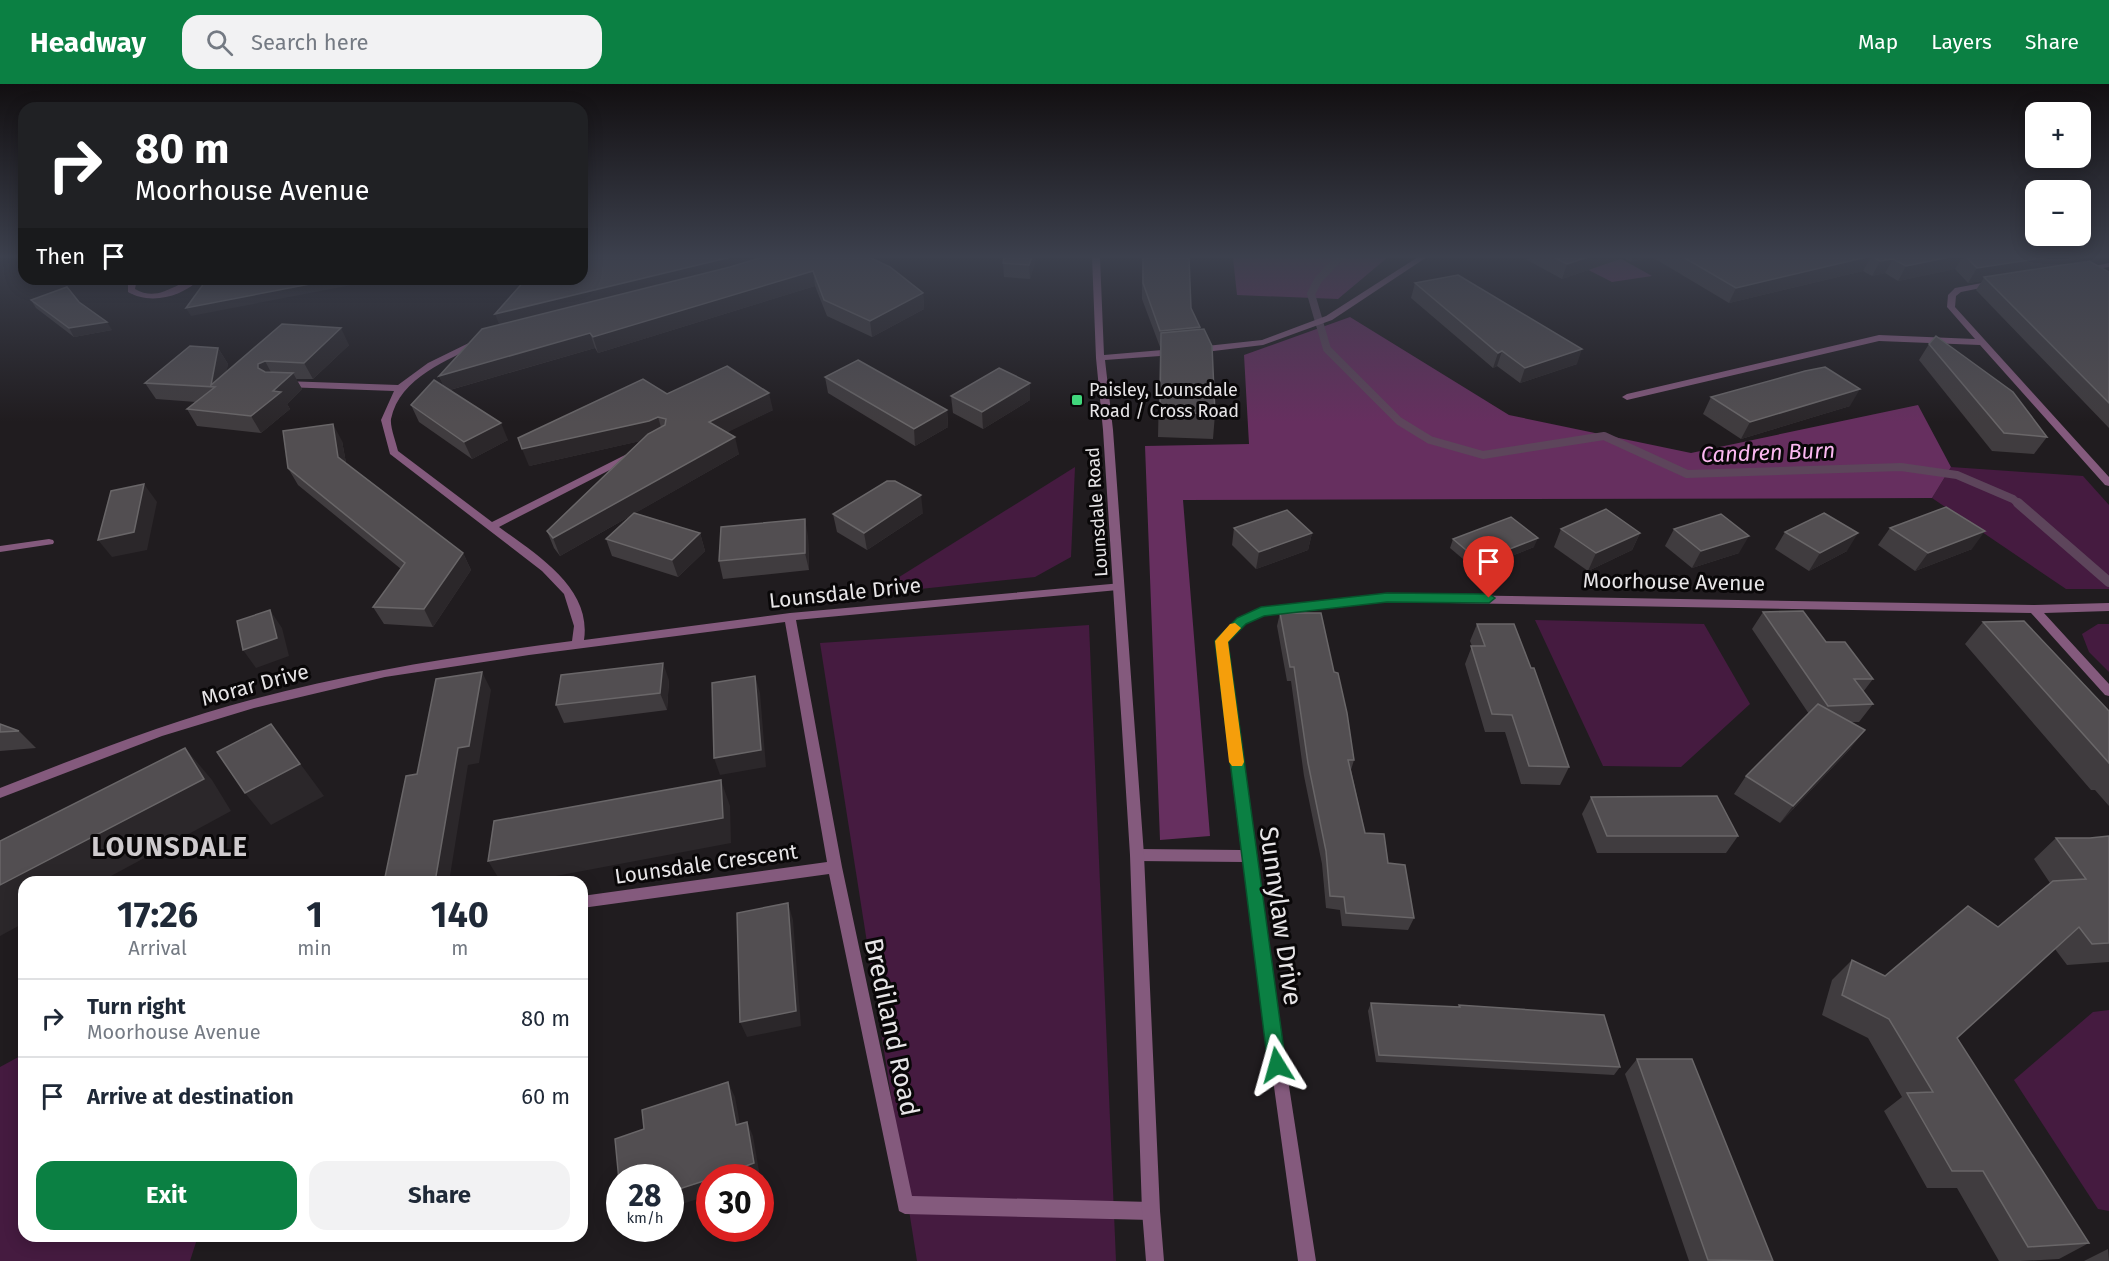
<!DOCTYPE html>
<html lang="en">
<head>
<meta charset="utf-8">
<style>
  body { margin:0; font-family:"Fira Sans",sans-serif; background:#f2f2f3; color:#1f2937; height:100vh; display:flex; flex-direction:column; font-size:22px; white-space:nowrap }
  * { box-sizing:border-box; margin:0 }
  p { font-size:20px; color:#747a83 }
  .icon { flex:none; width:33px; height:33px; fill:none; stroke:currentColor; stroke-width:2; stroke-linecap:round; stroke-linejoin:round }
  .map { position:relative; flex:1; overflow:hidden }
  .side { position:absolute; left:18px; top:792px; width:570px; height:366px; display:flex; flex-direction:column; background:#fff; border-radius:18px; box-shadow:0 3px 15px #0003 }
  .side>* { flex:none }
  .hud { position:absolute; left:18px; top:18px; width:570px; height:183px; border-radius:18px; box-shadow:0 3px 15px #0003; background:#202124; color:#fff; overflow:hidden }
  .fabs { position:absolute; left:2025px; top:18px; display:grid; gap:12px }
  .fabs a { display:grid; place-items:center; width:66px; height:66px; border-radius:12px; background:#fff; box-shadow:0 3px 15px #0003; font-size:30px }
  .speed { position:absolute; left:606px; top:1080px; display:flex; gap:12px; font-size:30px; font-weight:700; text-align:center }
  .speed>* { display:grid; place-content:center; width:78px; height:78px; border-radius:50%; background:#fff; box-shadow:0 3px 15px #0003; line-height:1 }
  .speed small { font-size:15px; font-weight:400 }
  .speed .limit { border:9px solid #d22; background:#fff; color:#111 }
  .pin { position:absolute; display:grid; place-items:center; width:51px; height:51px; color:#fff; margin:-62px -26px; border-radius:50% 50% 50% 0; rotate:-45deg; box-shadow:0 0 6px #0007 }
  .pin .icon { rotate:45deg }
  .me { position:absolute; width:66px; margin:-33px; rotate:352deg; stroke-linejoin:round; filter:drop-shadow(0 0 4px #0008) }
  .turn { display:flex; align-items:center; gap:21px; height:126px; padding:0 18px; font-size:27px }
  .turn .icon { width:78px; height:78px; stroke-width:2.5 }
  .turn b { display:block; font-size:42px; line-height:51px }
  .then { display:flex; align-items:center; height:57px; padding:0 18px; background:#0003; gap:12px; font-size:22px }
  .eta { display:flex; justify-content:space-evenly; align-items:center; height:102px; text-align:center }
  .eta b { font-size:36px; font-weight:700; line-height:42px }
  .action { display:flex; gap:12px; margin-top:auto; padding:12px 18px }
  .action a { flex:1; height:69px; border-radius:18px; background:#0b8043; color:#fff; font-size:24px; font-weight:700; line-height:69px; text-align:center }
  .action a+a { background:#f2f2f3; color:#1f2937 }
  ul { padding:0; list-style:none }
  li { display:flex; align-items:center; gap:18px; height:78px; padding:0 18px; border-top:2px solid #e0e1e3 }
  li div { flex:1 }
  li b { display:block; font-size:22px }
  li em { font-style:normal }
  header { display:flex; align-items:center; gap:36px; box-sizing:border-box; height:84px; padding:0 30px; background:#0b8043; color:#fff }
  header strong { font-size:28px }
  nav { display:flex; gap:33px; margin-inline-start:auto; font-size:21px }
  .search { width:420px; height:54px; background:#f2f2f3; display:flex; align-items:center; gap:15px; box-sizing:border-box; padding:0 21px; border-radius:18px; color:#747a83; font-size:22px }
  .map>svg:first-child { display:block }
  .green { fill:#451b40 }
  .forest { fill:#662f5f }
  .lines { fill:none; stroke-linecap:round; stroke-linejoin:round }
  .stream-far1 { stroke:#5d455b; stroke-width:8 }
  .stream { stroke:#5d455b; stroke-width:10 }
  .minor { fill:#845a7d; fill-rule:evenodd }
  .tertiary { fill:#845a7d; fill-rule:evenodd }
  .wall { fill:#403c3f }
  .shaded-wall { fill:#2b272a }
  .building { fill:#524e51; stroke:#696668; stroke-width:1.5 }
  .route { fill:#0b8043; stroke:#07532c; stroke-width:1.5 }
  .slow { fill:#f59e0b }
  .poi-dot { fill:#40d77c; stroke:#090708; stroke-width:2 }
  .labels { text-anchor:middle; stroke-width:6; stroke-linejoin:round; paint-order:stroke }
  .far-poi-label { font-size:18px; fill:#e7e5e7; stroke:#090708; text-anchor:start }
  .far-street-label { font-size:18px; fill:#e7e5e7; stroke:#090708 }
  .street-label { font-size:21px; fill:#e7e5e7; stroke:#090708 }
  .water-label { font-size:22px; font-style:italic; fill:#fbb8f0; stroke:#090708 }
  .near-street-label { font-size:26px; fill:#e7e5e7; stroke:#090708 }
  .district-label { font-size:27px; font-weight:bold; letter-spacing:1.5px; fill:#cecacd; stroke:#090708 }
</style>
</head>
<body>
<header>
<strong>Headway</strong>
<div class="search"><svg class="icon" aria-label="search" viewBox="0 0 24 24"><circle cx="10" cy="10" r="6"/><path d="M15 15l6 6"/></svg>Search here</div>
<nav><a>Map</a><a>Layers</a><a>Share</a></nav>
</header>
<div class="map">
<svg width="2109" height="1177" viewBox="0 0 2109 1177">
  <rect width="100%" height="100%" fill="#201c1f"/>
  <g class="green">
    <polygon points="1075,383 1071,473 1035,493 872,510"/>
    <polygon points="1951,383 2083,392 2109,421 2109,505 2066,505 1932,414"/>
    <polygon points="1535,536 1704,540 1750,620 1681,683 1603,682"/>
    <polygon points="2098,540 2109,540 2109,588 2089,568 2082,550"/>
    <polygon points="1089,541 1116,1177 917,1177 820,559"/>
    <polygon points="2109,926 2109,1127 2098,1125 2014,996 2093,928"/>
    <polygon points="24,970 24,1152 198,1152 190,1177 0,1177 0,983"/>
  </g>
  <g class="forest">
    <polygon points="1388,173 1338,215 1237,211 1233,174 1235,173"/>
    <polygon points="1563,173 1618,173 1652,192 1612,198"/>
    <polygon points="1350,233 1509,331 1691,369 1918,321 1951,383 1932,414 1183,416 1210,752 1160,756 1145,362 1249,360 1244,271"/>
  </g>
  <g class="lines">
    <polyline class="stream-far1" points="1340,173 1318,196 1311,210 1327,265 1399,337 1430,356 1483,371 1604,352 1687,390 1901,383 1957,391 2013,415 2020,421"/>
    <polyline class="stream" points="2018,419 2109,498"/>
    <g class="minor">
      <polygon points="2109,179 2109,183 2084,187 2080,185"/>
      <path d="M132 195H141L136 200 135 205C161 220 177 195 200 195 182 213 150 221 128 208V199Z"/>
      <polygon points="1993,197 1996,197 1996,201 1961,208 1956,212 1955,223 2109,393 2109,402 2105,401 1980,261 1879,257 1627,316 1622,313 1627,310 1879,251 1975,255 1947,223 1948,211 1955,204"/>
      <path d="M479 254 482 255V259C448 276 400 293 391 335 390 343 396 358 398 367L492 438 629 369H635V373L499 443C535 470 592 503 584 556L790 529 1122 499 1124 502 1118 506 796 536 842 783 912 1112 1151 1118 1157 1121 1160 1127 1157 1133 1151 1136 905 1130 899 1127 829 790 582 824V812L827 778 785 538 529 571 385 593 254 624 162 652 0 714V704C84 671 167 638 254 615 358 587 465 571 572 557L574 542 564 510 542 487 390 370 381 336 394 307 284 303 279 300 284 297 398 301 428 279Z"/>
      <polygon points="49,455 53,456 54,458 53,460 0,468 0,462"/>
      <polygon points="1387,510 2034,521 2109,519 2109,527 2044,529 2109,600 2109,612 2105,611 2031,529 1387,518 1263,531 1245,540 1227,558 1268,866 1316,1177 1298,1177 1243,778 1137,777 1132,775 1130,771 1132,767 1137,765 1241,766 1215,557 1217,554 1237,534 1261,523"/>
    </g>
    <g class="tertiary">
      <polygon points="1092,173 1100,173 1104,271 1174,265 1178,268 1174,271 1105,276 1113,346 1144,771 1160,1127 1164,1177 1146,1177 1142,1127 1130,771 1103,346 1096,274"/>
      <polygon points="1418,173 1427,173 1332,236 1263,261 1197,269 1193,266 1197,263 1262,256 1326,232"/>
    </g>
  </g>
  <g class="wall">
    <polygon points="582,173 872,173 872,174 923,209 924,225 872,253 827,232 815,202 598,269 595,264 450,306 508,356 472,375 419,338 411,321 444,302 439,292 499,240"/>
    <polygon points="1142,173 1189,173 1191,224 1200,243 1215,330 1213,355 1158,353 1160,263 1142,215"/>
    <polygon points="1528,173 1649,173 1631,178 1623,174 1562,195 1527,176"/>
    <polygon points="1652,173 2074,173 2069,180 2109,188 2109,344 1976,206 1982,197 1968,199 1955,185 1898,197 1885,189 1872,192 1863,187 1729,219"/>
    <polygon points="1035,178 1030,195 1004,193 1003,179"/>
    <polygon points="1415,199 1577,280 1520,299 1497,282 1493,284 1411,214"/>
    <polygon points="31,216 79,218 112,246 74,253 36,224"/>
    <polygon points="282,240 349,261 313,295 296,295 302,305 287,320 290,325 261,349 197,342 187,325 196,318 156,315 145,299 218,264 228,280 226,288"/>
    <polygon points="1929,260 2047,353 2034,370 1992,367 1919,276"/>
    <polygon points="825,293 947,326 948,343 915,362 828,309"/>
    <polygon points="1030,299 1030,316 983,345 953,329 951,312"/>
    <polygon points="667,310 773,326 727,348 739,370 635,429 700,449 705,467 678,493 612,472 606,455 632,431 560,472 554,464 547,447 640,357 529,382"/>
    <polygon points="1711,313 1850,322 1741,355 1703,330"/>
    <polygon points="342,357 346,379 463,469 471,486 433,543 384,540 373,523 401,485 298,401 288,384"/>
    <polygon points="923,429 867,466 837,448 833,430"/>
    <polygon points="1234,444 1312,449 1308,466 1256,485 1232,461"/>
    <polygon points="1890,444 1972,465 1915,487 1878,461"/>
    <polygon points="1561,445 1640,449 1632,466 1588,487 1554,463"/>
    <polygon points="1674,445 1739,469 1692,484 1665,462"/>
    <polygon points="1785,448 1847,467 1809,487 1775,465"/>
    <polygon points="808,452 809,486 723,495 719,477"/>
    <polygon points="1453,455 1534,463 1476,486 1450,464"/>
    <polygon points="1763,528 1826,558 1873,595 1863,608 1873,620 1859,638 1850,638 1851,664 1780,739 1734,710 1746,692 1809,630 1752,545"/>
    <polygon points="1280,529 1354,676 1351,686 1365,749 1388,779 1414,834 1408,846 1342,842 1340,826 1326,824 1322,780 1304,692 1291,597 1287,597 1277,542"/>
    <polygon points="1983,538 2109,627 2109,722 2095,706 2091,706 1965,560"/>
    <polygon points="1477,540 1569,683 1560,701 1521,700 1505,648 1485,648 1465,580 1472,562 1470,557"/>
    <polygon points="669,596 667,626 564,639 556,621"/>
    <polygon points="0,640 19,647 36,664 0,667"/>
    <polygon points="1591,713 1738,752 1726,769 1597,769 1582,730"/>
    <polygon points="2109,752 2109,878 2067,881 2055,865 1957,954 2089,1159 2059,1175 2020,1177 1999,1177 1957,1104 1927,1104 1884,1027 1902,1013 1868,954 1822,931 1832,896 1852,876 1885,892 1998,843 2050,799 2034,775 2056,754 2090,754"/>
    <polygon points="1371,919 1458,923 1459,921 1620,983 1614,991 1376,978 1368,927"/>
    <polygon points="1637,975 1773,1177 1689,1177 1625,990"/>
    <polygon points="2108,1165 2109,1177 2084,1177"/>
  </g>
  <g class="shaded-wall">
    <polygon points="731,173 785,173 501,245 495,230"/>
    <polygon points="1032,173 1036,173 1035,178 1030,195 1029,181"/>
    <polygon points="1588,173 1623,173 1623,174 1562,195 1567,180"/>
    <polygon points="1633,173 1649,173 1631,178"/>
    <polygon points="1867,173 1871,173 1863,187 1729,219 1736,204"/>
    <polygon points="1950,173 1962,173 1955,185 1898,197 1906,182"/>
    <polygon points="2048,173 2074,173 2067,183 1984,193 1982,197 1968,199 1977,184"/>
    <polygon points="1893,175 1885,189 1872,192 1880,177"/>
    <polygon points="813,187 815,202 598,269 593,253"/>
    <polygon points="336,195 376,195 357,200 191,232 186,224"/>
    <polygon points="923,209 924,225 872,253 870,237"/>
    <polygon points="107,238 112,246 74,253 69,244"/>
    <polygon points="341,244 349,261 313,295 304,279"/>
    <polygon points="590,249 595,264 446,307 439,292"/>
    <polygon points="218,264 228,280 222,314 215,303 211,301"/>
    <polygon points="1582,265 1577,280 1520,299 1525,284"/>
    <polygon points="1502,267 1497,282 1493,284 1498,269"/>
    <polygon points="265,277 274,294 258,284 258,280"/>
    <polygon points="293,289 302,305 287,320 290,325 261,349 251,332 273,307"/>
    <polygon points="1030,299 1030,316 983,345 982,328"/>
    <polygon points="1860,305 1850,322 1741,355 1750,338"/>
    <polygon points="769,309 773,326 714,355 709,338"/>
    <polygon points="947,326 948,343 915,362 914,345"/>
    <polygon points="658,333 663,350 654,354 529,382 522,365"/>
    <polygon points="501,339 508,356 472,375 464,358"/>
    <polygon points="333,340 342,357 348,390 338,373"/>
    <polygon points="735,353 739,370 560,472 553,454"/>
    <polygon points="144,400 157,418 147,466 112,473 98,456"/>
    <polygon points="921,411 923,429 867,466 864,449"/>
    <polygon points="805,435 808,452 809,486 805,469"/>
    <polygon points="1985,447 1972,465 1915,487 1928,469"/>
    <polygon points="700,449 705,467 678,493 672,476"/>
    <polygon points="1312,449 1308,466 1256,485 1259,468"/>
    <polygon points="1640,449 1632,466 1588,487 1596,469"/>
    <polygon points="1858,449 1847,467 1809,487 1820,469"/>
    <polygon points="1749,452 1739,469 1692,484 1701,467"/>
    <polygon points="1538,454 1534,463 1476,486 1479,477"/>
    <polygon points="463,469 471,486 433,543 424,525"/>
    <polygon points="270,526 282,544 289,572 256,584 243,566"/>
    <polygon points="663,579 669,596 667,626 660,609"/>
    <polygon points="482,588 491,606 479,679 468,681 449,798 435,798 458,664"/>
    <polygon points="755,592 760,609 766,683 720,691 714,674"/>
    <polygon points="271,640 324,712 271,741 245,709"/>
    <polygon points="1865,646 1851,664 1780,739 1793,722"/>
    <polygon points="185,664 212,696 231,727 100,798 24,798 24,839 0,852 0,801"/>
    <polygon points="721,696 730,722 731,759 524,798 501,798 488,777"/>
    <polygon points="788,819 793,836 801,942 747,953 740,938"/>
    <polygon points="728,998 735,1013 743,1056 736,1041"/>
    <polygon points="747,1038 753,1052 760,1093 713,1094"/>
    <polygon points="710,1095 710,1111 670,1124 670,1108"/>
  </g>
  <g class="building">
    <polygon points="582,173 731,173 495,230 526,195 582,195"/>
    <polygon points="763,173 869,173 890,183 923,209 870,237 824,216 813,187 593,253 590,249 439,292 482,245 730,183"/>
    <polygon points="1004,173 1032,173 1029,181 1003,179"/>
    <polygon points="1143,173 1189,173 1191,224 1200,243 1160,247 1143,199"/>
    <polygon points="1553,173 1588,173 1567,180"/>
    <polygon points="1683,173 1867,173 1736,204"/>
    <polygon points="1873,173 1950,173 1906,182 1893,175 1880,177"/>
    <polygon points="1966,173 2048,173 1977,184"/>
    <polygon points="2089,177 2109,188 2109,319 1984,193"/>
    <polygon points="1458,191 1582,265 1525,284 1502,267 1498,269 1415,199"/>
    <polygon points="207,195 336,195 186,224"/>
    <polygon points="67,203 79,218 107,238 69,244 31,216"/>
    <polygon points="282,240 341,244 304,279 265,277 258,280 258,284 265,288 293,289 273,307 281,308 251,332 187,325 215,303 145,299 190,262 218,264 211,301"/>
    <polygon points="1204,245 1212,262 1215,330 1160,328 1161,249"/>
    <polygon points="1936,252 2013,308 2047,353 2004,349 1929,260"/>
    <polygon points="858,276 947,326 914,345 825,293"/>
    <polygon points="727,282 769,309 709,338 735,353 553,454 547,447 648,350 665,341 666,335 658,333 649,337 522,365 518,354 643,295 667,310"/>
    <polygon points="1825,283 1860,305 1750,338 1711,313 1805,287"/>
    <polygon points="999,284 1030,299 982,328 951,312"/>
    <polygon points="434,296 501,339 464,358 411,321"/>
    <polygon points="333,340 338,373 463,469 424,525 373,523 405,479 288,384 283,347"/>
    <polygon points="887,397 895,397 921,411 864,449 833,430"/>
    <polygon points="144,400 134,448 98,456 111,407"/>
    <polygon points="1946,423 1985,447 1928,469 1890,444"/>
    <polygon points="1606,425 1640,449 1596,469 1561,445"/>
    <polygon points="1287,426 1312,449 1259,468 1234,444"/>
    <polygon points="634,429 700,449 672,476 606,455"/>
    <polygon points="1824,429 1858,449 1820,469 1785,448"/>
    <polygon points="1721,430 1749,452 1701,467 1674,445"/>
    <polygon points="1511,433 1538,454 1479,477 1453,455"/>
    <polygon points="805,435 805,469 719,477 721,443"/>
    <polygon points="270,526 277,554 243,566 237,537"/>
    <polygon points="1803,527 1826,558 1845,558 1873,595 1854,595 1873,620 1828,622 1763,528"/>
    <polygon points="1280,529 1321,529 1334,588 1338,589 1347,629 1354,676 1348,676 1365,749 1384,750 1388,779 1405,781 1414,834 1346,829 1344,813 1330,812 1326,767 1308,679 1294,583 1290,583"/>
    <polygon points="2024,537 2109,627 2109,679 1983,538"/>
    <polygon points="1477,540 1514,540 1531,584 1534,584 1569,683 1529,682 1512,631 1492,630 1471,562 1485,562"/>
    <polygon points="663,579 660,609 556,621 561,591"/>
    <polygon points="482,588 469,662 458,664 435,798 384,798 406,692 417,690 436,595"/>
    <polygon points="755,592 761,666 714,674 712,599"/>
    <polygon points="1818,620 1865,646 1793,722 1746,692"/>
    <polygon points="0,640 19,647 0,648"/>
    <polygon points="271,640 300,680 245,709 217,668"/>
    <polygon points="185,664 204,695 0,801 0,757"/>
    <polygon points="721,696 723,734 488,777 494,737"/>
    <polygon points="1717,712 1738,752 1607,752 1591,713"/>
    <polygon points="2109,752 2109,859 2092,860 2079,843 1957,954 2089,1159 2028,1163 1983,1087 1952,1087 1907,1009 1933,1008 1889,935 1842,911 1852,876 1885,892 1968,822 1998,843 2053,797 2086,795 2056,754 2090,754"/>
    <polygon points="788,819 796,927 740,938 737,829"/>
    <polygon points="1371,919 1460,923 1459,921 1604,931 1620,983 1379,971"/>
    <polygon points="1637,975 1692,975 1773,1177 1708,1176"/>
    <polygon points="728,998 736,1041 747,1038 754,1079 713,1094 710,1094 710,1095 670,1108 670,1094 620,1094 620,1107 615,1055 644,1045 642,1026"/>
  </g>
  <linearGradient id="sky" x2="0" y2="1"><stop stop-color="#120f11"/><stop offset="0.51" stop-color="#3c404d"/><stop offset="1" stop-color="#3c404d" stop-opacity="0"/></linearGradient>
  <rect width="2109" height="338" fill="url(#sky)"/>
  <polygon class="route" points="1387,509 1489,510 1495,514 1489,519 1387,518 1264,532 1246,540 1228,558 1286,981 1284,987 1277,990 1271,987 1268,981 1215,557 1237,534 1261,523"/>
  <polygon class="slow" points="1235,539 1241,544 1228,558 1244,678 1242,682 1232,682 1229,678 1215,557 1230,540"/>
  <rect class="poi-dot" x="1071" y="310" width="12" height="12" rx="3"/>
  <g class="labels">
    <g class="far-poi-label">
      <text x="1089" y="312">Paisley, Lounsdale<tspan x="1089" dy="21">Road / Cross Road</tspan></text>
    </g>
    <g class="far-street-label">
      <text transform="translate(1097 428) rotate(-94)" y="6">Lounsdale Road</text>
    </g>
    <g class="street-label">
      <text transform="translate(1674 498) rotate(1)" y="7">Moorhouse Avenue</text>
      <text transform="translate(845 509) rotate(-6)" y="7">Lounsdale Drive</text>
      <text transform="translate(255 601) rotate(-15)" y="7">Morar Drive</text>
      <text transform="translate(706 780) rotate(-8)" y="7">Lounsdale Crescent</text>
    </g>
    <g class="water-label">
      <text transform="translate(1768 368) rotate(-2)" y="8">Candren Burn</text>
    </g>
    <g class="near-street-label">
      <text transform="translate(1281 832) rotate(82)" y="9">Sunnylaw Drive</text>
      <text transform="translate(892 943) rotate(78)" y="9">Brediland Road</text>
    </g>
    <g class="district-label">
      <text x="170" y="772">LOUNSDALE</text>
    </g>
  </g>
</svg>
<div class="fabs">
<a>+</a>
<a>−</a>
</div>
<div class="speed"><div>28<small>km/h</small></div><div class="limit">30</div></div>
<div class="pin" style="left:1489px;top:514px;background:#d93025"><svg class="icon" aria-label="arrive" viewBox="0 0 24 24"><path d="M6 21V4h12l-3 4 3 4H6"/></svg></div>
<svg class="me" style="left:1277px;top:981px" viewBox="-20 -20 40 40"><path d="M0-17L14 15 0 8-14 15z" fill="#0b8043" stroke="#fff" stroke-width="4"/></svg>
<div class="hud">
<div class="turn"><svg class="icon" aria-label="right" viewBox="0 0 24 24"><path d="M7 20v-9h11M14 6l5 5-5 5"/></svg><div><b>80 m</b>Moorhouse Avenue</div></div>
<div class="then">Then<svg class="icon" aria-label="arrive" viewBox="0 0 24 24"><path d="M6 21V4h12l-3 4 3 4H6"/></svg></div>
</div>
<section class="side">
<div class="eta">
<div><b>17:26</b><p>Arrival</p></div>
<div><b>1</b><p>min</p></div>
<div><b>140</b><p>m</p></div>
</div>
<ul>
<li><svg class="icon" aria-label="right" viewBox="0 0 24 24"><path d="M7 20v-9h11M14 6l5 5-5 5"/></svg><div><b>Turn right</b><p>Moorhouse Avenue</p></div><em>80 m</em></li>
<li><svg class="icon" aria-label="arrive" viewBox="0 0 24 24"><path d="M6 21V4h12l-3 4 3 4H6"/></svg><div><b>Arrive at destination</b></div><em>60 m</em></li>
</ul>
<div class="action"><a>Exit</a><a>Share</a></div>
</section>
</div>
</body>
</html>
